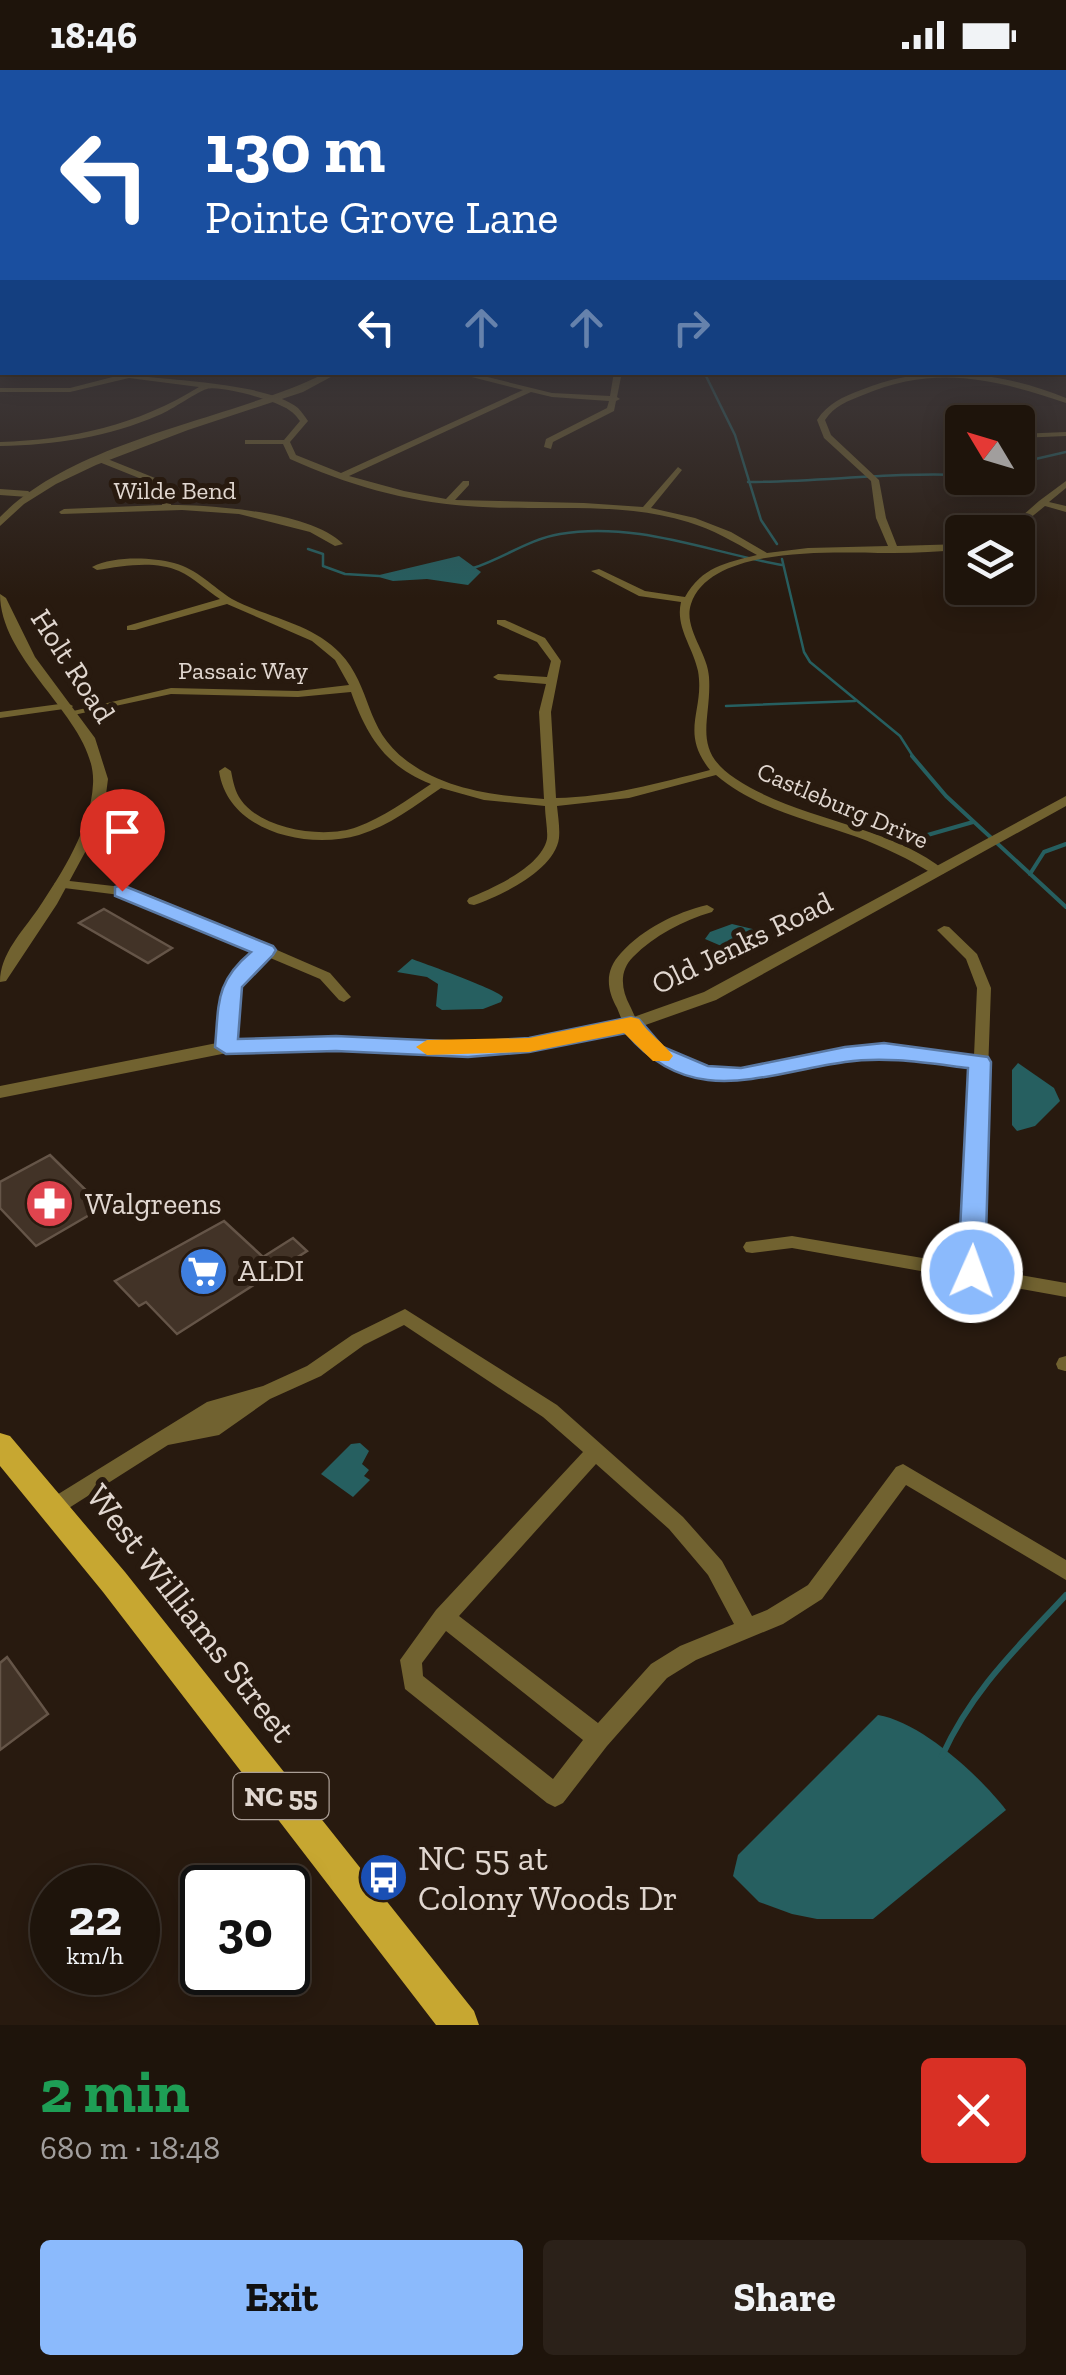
<!DOCTYPE html>
<html lang="en">
<head>
<meta charset="utf-8">
<style>
  body { margin:0; font-family:"Zilla Slab",serif; background:#2b2119; color:#f1f3f6; height:100vh; display:flex; flex-direction:column; font-size:38px; white-space:nowrap }
  * { box-sizing:border-box; margin:0 }
  p { font-size:32px; color:#a19e9d }
  .icon { flex:none; width:55px; height:55px; fill:none; stroke:currentColor; stroke-width:2; stroke-linecap:round; stroke-linejoin:round }
  .map { position:relative; height:1955px; overflow:hidden }
  .details { display:flex; flex-direction:column; background:#1e140b; flex:1 }
  .details>* { flex:none }
  .top-card { position:absolute; left:0px; top:0px; width:1068px; height:305px; box-shadow:0 5px 25px #0003,0 0 0 2px #3c332c; background:#1a4fa0; color:#fff; overflow:hidden }
  .needle { width:65px; rotate:308deg }
  .tools { position:absolute; left:945px; top:335px; display:grid; gap:20px }
  .tools a { display:grid; place-items:center; width:90px; height:90px; border-radius:10px; background:#1e140b; box-shadow:0 5px 25px #0003,0 0 0 2px #3c332c; font-size:50px }
  .speed { position:absolute; left:30px; top:1795px; display:flex; gap:20px; font-size:50px; font-weight:700; text-align:center }
  .speed>* { display:grid; place-content:center; width:130px; height:130px; border-radius:50%; background:#1e140b; box-shadow:0 5px 25px #0003,0 0 0 2px #3c332c; line-height:1 }
  .speed small { font-size:25px; font-weight:400 }
  .speed .limit { border:5px solid #111; border-radius:15px; background:#fff; color:#111 }
  .pin { position:absolute; display:grid; place-items:center; width:85px; height:85px; color:#fff; margin:-102px -42px; border-radius:50% 50% 50% 0; rotate:-45deg; box-shadow:0 0 10px #0007 }
  .pin .icon { rotate:45deg }
  .me { position:absolute; width:110px; margin:-55px; rotate:2deg; stroke-linejoin:round; filter:drop-shadow(0 0 8px #0008) }
  .turn { display:flex; align-items:center; gap:35px; height:210px; padding:0 40px; font-size:45px }
  .turn .icon { width:130px; height:130px; stroke-width:2.5 }
  .turn b { display:block; font-size:70px; line-height:85px }
  .lanes { display:flex; align-items:center; height:95px; padding:0 40px; background:#0003; justify-content:center; gap:50px; direction:ltr }
  .lanes .off { opacity:.35 }
  .round { display:grid; place-items:center; flex:none; width:105px; height:105px; border-radius:10px; background:#2b2119 }
  .headline { display:flex; align-items:center; justify-content:space-between; height:170px; padding:0 40px }
  h1 { font-size:60px; font-weight:800; line-height:75px; color:#1e9e55 }
  .primary-button { display:flex; gap:20px; margin-top:auto; padding:20px 40px }
  .primary-button a { flex:1; height:115px; border-radius:10px; background:#8bbafc; color:#111; font-size:40px; font-weight:800; line-height:115px; text-align:center }
  .primary-button a+a { background:#2b2119; color:#f1f3f6 }
  .status { display:flex; justify-content:space-between; align-items:center; height:70px; padding:0 50px; background:#1e140b; direction:ltr }
  .status svg { height:28px; fill:currentColor }
  .map>svg:first-child { display:block }
  .water { fill:#265f60 }
  .lines { fill:none; stroke-linecap:round; stroke-linejoin:round }
  .stream-far2 { stroke:#265f60; stroke-width:2.5 }
  .stream-far1 { stroke:#265f60; stroke-width:4 }
  .stream { stroke:#265f60; stroke-width:6 }
  .building { fill:#423327; stroke:#655548; stroke-width:2.5 }
  .minor { fill:#716230; fill-rule:evenodd }
  .tertiary { fill:#716230; fill-rule:evenodd }
  .primary { fill:#c7a731; fill-rule:evenodd }
  .route { fill:#8bbafc; stroke:#5a79a4; stroke-width:2.5 }
  .slow { fill:#f59e0b }
  .labels { text-anchor:middle; stroke-width:10; stroke-linejoin:round; paint-order:stroke }
  .far-street-label { font-size:25px; fill:#e1d7d0; stroke:#281a0f }
  .shield { fill:#281a0f; stroke:#aa9e96; stroke-width:2.5 }
  .shield-label { font-size:28px; font-weight:bold; fill:#e1d7d0 }
  .street-label { font-size:30px; fill:#e1d7d0; stroke:#281a0f }
  .poi-label { font-size:30px; fill:#e1d7d0; stroke:#281a0f; text-anchor:start }
  .near-street-label { font-size:35px; fill:#e1d7d0; stroke:#281a0f }
  .near-poi-label { font-size:35px; fill:#e1d7d0; stroke:#281a0f; text-anchor:start }
</style>
</head>
<body>
<div class="status"><b>18:46</b><svg viewBox="0 0 49 12"><path d="M0 12V9h3v3zM5 12V6h3v6zM10 12V3h3v9zM15 12V0h3v12zM26 1h20v11H26zM47 4h2v5h-2z"/></svg></div>
<div class="map">
<svg width="1066" height="1955" viewBox="0 0 1066 1955">
  <rect width="100%" height="100%" fill="#281a0f"/>
  <g class="water">
    <polygon points="459,486 481,502 468,515 427,509 393,511 375,506"/>
    <polygon points="732,854 765,862 733,881 705,869 710,862"/>
    <path d="M412 889C426 894 498 920 503 927L501 932 483 939 442 940 436 936 438 914 427 907 397 902Z"/>
    <polygon points="1018,993 1054,1018 1060,1031 1035,1056 1017,1061 1012,1055 1012,1000"/>
    <polygon points="360,1373 369,1381 362,1394 369,1400 364,1406 370,1410 353,1427 321,1404 351,1374"/>
    <path d="M878 1645C921 1652 980 1706 1006 1740L873 1849H817L792 1844 759 1832 733 1806 738 1785Z"/>
  </g>
  <g class="lines">
    <g class="stream-far2">
      <polyline points="704,302 735,365 761,450 777,474"/>
      <polyline points="1018,393 1066,382"/>
      <path d="M748 412C820 412 890 402 962 405"/>
      <polyline points="308,479 323,484 323,496 345,504 379,506"/>
      <polyline points="782,489 804,582 810,592 900,666 914,688"/>
      <path d="M473 498C502 489 529 469 560 464 635 451 709 482 782 495"/>
      <polyline points="726,636 855,631"/>
    </g>
    <g class="stream-far1">
      <polyline points="912,686 946,726 1066,837"/>
      <polyline points="927,775 924,766 973,752"/>
      <polyline points="1030,804 1044,782 1066,774"/>
    </g>
    <path class="stream" d="M942 1686C972 1620 1017 1578 1066 1525"/>
  </g>
  <g class="building">
    <polygon points="104,839 172,878 148,893 79,853"/>
    <polygon points="50,1085 103,1137 36,1176 0,1138 0,1112"/>
    <polygon points="224,1151 263,1187 293,1168 307,1181 177,1264 146,1232 139,1236 115,1211"/>
    <polygon points="7,1587 48,1644 0,1680 0,1593"/>
  </g>
  <g class="lines">
    <g class="minor">
      <rect x="1065" y="258" width="1" height="4"/>
      <rect x="0" y="287" width="2" height="5"/>
      <path d="M132 302H142L139 305 148 307C184 311 271 315 298 338 302 342 305 347 308 351L290 372 296 385 341 403 523 320 452 302H467L552 323 610 326 614 302H622L617 327 620 329 616 331 614 341 553 372 551 379 544 377 546 369 607 338 609 331 552 327 531 322 349 406 404 421 446 429 463 411H469V415L455 430 584 433 643 437 678 397 682 400 651 438 695 448 731 462 767 483 808 478 888 476 876 448 871 411 824 368 817 350C828 333 843 327 861 320 928 292 1001 302 1066 328V333C995 309 936 294 863 325 848 331 834 336 825 350L831 365 879 410 886 448 897 476 962 474V480C940 481 916 483 894 483 843 483 711 473 691 534 683 558 708 583 709 607 712 651 690 679 736 709 797 750 893 756 945 801L943 804H933C909 789 884 777 857 767 809 750 756 739 716 705L629 728 557 736C558 746 560 758 559 768 555 800 501 826 474 835L469 834 467 831 469 828C493 818 541 797 547 769 548 760 545 746 545 736L484 730 441 718C416 735 389 756 359 765 307 780 228 762 219 701L225 697 231 701C233 711 235 722 241 730 262 760 325 769 357 757 384 747 407 730 431 714 385 696 367 666 351 622L298 627 171 624 69 646V642L171 618 298 621 349 615 335 590 312 571 227 534 135 560H127V556L220 529C206 520 194 508 179 501 154 490 123 496 97 500L92 497C114 486 150 487 174 493 197 499 213 517 232 529 268 548 312 553 340 583 373 618 363 658 407 691 446 720 497 726 544 729L539 642 546 614 498 610 493 607 498 604 547 607 551 591 537 572 497 554V550H505L545 568 561 591 551 642 556 728C609 727 659 713 710 700 679 661 705 641 698 601 693 577 675 557 681 532L639 526 591 501 599 499 645 521 685 527C702 497 725 493 757 485 734 472 712 459 688 452 616 430 540 442 467 436 407 432 345 414 290 389L283 374H245V370H284L300 351C296 346 294 343 289 340 277 331 221 315 207 319 198 321 172 340 159 345 109 367 55 375 0 376V372C71 370 138 355 199 317L129 308 70 322H0V318H70Z"/>
      <polygon points="956,344 962,344 974,352 965,352 956,348"/>
      <polygon points="1066,362 1066,366 1018,368 1018,364"/>
      <polygon points="962,373 962,377 957,378 953,376"/>
      <path d="M99 388H105L165 412 172 422 171 435C214 435 311 442 343 474L335 476 310 462 239 444 182 440 61 444 59 442 64 439 162 435 164 422 159 416 99 392Z"/>
      <polygon points="1066,411 1066,418 1049,432 1066,436 1066,442 1045,436 1013,462 1004,462 1039,431"/>
      <polygon points="0,419 28,421 32,424 28,427 0,425"/>
      <polygon points="67,633 73,636 71,638 0,648 0,642"/>
      <path d="M61 810 122 817 152 826 330 903 351 927 344 932 339 930 320 909 268 887C236 916 234 935 234 977L232 980H222L220 977C219 933 223 912 257 882L142 832 120 825 56 817 54 814Z"/>
      <path d="M707 835 714 839 712 842C682 851 655 865 633 887 619 901 621 919 630 936 634 944 638 955 643 963 692 1030 795 985 860 978 898 973 936 980 974 986L977 918 966 889 937 860 944 856 949 857 977 884 991 918 981 1198 1066 1213V1227L792 1178 752 1183 746 1182 743 1177 746 1172 792 1166 964 1195 973 996C936 989 897 983 859 988 786 997 693 1039 635 972 626 962 622 950 617 938 606 918 605 900 621 883 644 858 675 843 707 835Z"/>
      <path d="M405 1239 557 1335 683 1447 722 1491 752 1546 767 1540 808 1515 896 1397 903 1394 1066 1490V1510L906 1415 822 1529 783 1554 696 1590 667 1608 607 1676 563 1733 555 1737 547 1733 405 1619 400 1590 436 1540 583 1382 543 1347 404 1255 364 1275 321 1306 270 1329 219 1365 168 1375 61 1443 54 1446 47 1443 44 1437 47 1431 207 1332 263 1316 307 1296 352 1265ZM596 1394 669 1459 708 1505 734 1554 680 1576 651 1594 598 1653 459 1546ZM446 1561 583 1670 553 1709 423 1606 422 1593Z"/>
      <polygon points="1066,1286 1066,1301 1065,1301 1058,1299 1056,1294 1059,1288"/>
    </g>
    <g class="tertiary">
      <path d="M328 302H340L303 322 188 360 96 395 56 414 24 434 0 456V447C77 368 230 351 328 302Z"/>
      <path d="M0 524 6 528 35 587 95 668 108 709 104 740 96 762 57 834 6 911 0 912C0 884 22 862 38 839 62 803 91 758 93 714 97 651 0 594 0 524Z"/>
      <polygon points="1066,726 1066,736 716,930 637,958 529,981 469,985 336,980 227,983 0,1028 0,1016 227,971 336,968 469,973 529,969 628,949 704,922"/>
    </g>
    <polygon class="primary" points="0,1363 10,1366 125,1502 474,1941 479,1955 436,1955 103,1522 0,1396"/>
  </g>
  <linearGradient id="sky" x2="0" y2="1"><stop stop-color="#160e08"/><stop offset="0.48" stop-color="#423e42"/><stop offset="1" stop-color="#423e42" stop-opacity="0"/></linearGradient>
  <rect width="1066" height="528" fill="url(#sky)"/>
  <path class="route" d="M122 815 273 876 276 880 273 885 242 917 238 969 336 966 468 972 529 968 631 947 639 949 663 977 708 996 741 998 845 977 884 973 988 987 991 992 985 1202 981 1209H962L958 1202 968 998C927 993 886 986 845 992 761 1004 691 1040 626 963L529 982 468 987 336 981 226 984 215 977C219 933 215 912 251 882L115 826V817Z"/>
  <path class="slow" d="M631 947 639 949C648 964 663 972 673 986L669 991H653L624 963 529 982 427 985 416 977 427 970 529 968Z"/>
  <defs>
    <symbol id="pharmacy-disc" viewBox="-11 -11 22 22"><circle r="9.5" fill="#e0444e" stroke="#281a0f"/><path d="M-2-6h4v4h4v4h-4v4h-4v-4h-4v-4h4Z" fill="#fff"/></symbol>
    <symbol id="supermarket-disc" viewBox="-11 -11 22 22"><circle r="9.5" fill="#3f7fe0" stroke="#281a0f"/><path d="M-6-5.5h2.5l.6 2H6L4.5 2H-2.5L-4.4-4H-6ZM-1.5 3.2a1.3 1.3 0 1 0 .1 0ZM3 3.2a1.3 1.3 0 1 0 .1 0Z" fill="#fff"/></symbol>
    <symbol id="bus-disc" viewBox="-11 -11 22 22"><circle r="9.5" fill="#1a4fb4" stroke="#281a0f"/><path d="M-5-6H5V4H4V6H2V4H-2V6H-4V4H-5ZM-3.5-4V0h7V-4ZM-3.5 1.2v1.5H-2V1.2ZM2 1.2v1.5H3.5V1.2Z" fill="#fff"/></symbol>
  </defs>
  <g fill-rule="evenodd">
    <use href="#pharmacy-disc" x="22" y="1106" width="55" height="55"/>
    <use href="#supermarket-disc" x="176" y="1174" width="55" height="55"/>
    <use href="#bus-disc" x="356" y="1780" width="55" height="55"/>
  </g>
  <g class="labels">
    <g class="far-street-label">
      <text x="175" y="429">Wilde Bend</text>
      <text x="243" y="609">Passaic Way</text>
      <text transform="translate(843 735) rotate(23)" y="9">Castleburg Drive</text>
    </g>
    <rect class="shield" x="233.5" y="1703" width="95" height="46" rx="8"/>
    <g class="shield-label">
      <text x="281" y="1736">NC 55</text>
    </g>
    <g class="street-label">
      <text transform="translate(73 596) rotate(57)" y="10">Holt Road</text>
      <text transform="translate(742 873) rotate(-26)" y="10">Old Jenks Road</text>
    </g>
    <g class="poi-label">
      <text x="85" y="1144">Walgreens</text>
      <text x="238" y="1211">ALDI</text>
    </g>
    <g class="near-street-label">
      <text transform="translate(191 1543) rotate(52)" y="12">West Williams Street</text>
    </g>
    <g class="near-poi-label">
      <text x="418" y="1800">NC 55 at<tspan x="418" dy="40">Colony Woods Dr</tspan></text>
    </g>
  </g>
</svg>
<div class="tools">
<a><svg class="needle" viewBox="-14 -14 28 28"><path d="M0-13l5 13h-10z" fill="#e53935"/><path d="M0 13l5-13h-10z" fill="#a19e9d"/></svg></a>
<a><svg class="icon" aria-label="layers" viewBox="0 0 24 24"><path d="M12 4l9 5-9 5-9-5zM3 14l9 5 9-5"/></svg></a>
</div>
<div class="speed"><div>22<small>km/h</small></div><div class="limit">30</div></div>
<div class="pin" style="left:122px;top:821px;background:#d93025"><svg class="icon" aria-label="arrive" viewBox="0 0 24 24"><path d="M6 21V4h12l-3 4 3 4H6"/></svg></div>
<svg class="me" style="left:972px;top:1202px" viewBox="-20 -20 40 40"><circle r="17" fill="#8bbafc" stroke="#fff" stroke-width="3"/><path d="M0-11L8 9 0 5-8 9z" fill="#fff"/></svg>
<div class="top-card">
<div class="turn"><svg class="icon" aria-label="left" viewBox="0 0 24 24"><path d="M17 20v-9H6M10 6l-5 5 5 5"/></svg><div><b>130 m</b>Pointe Grove Lane</div></div>
<div class="lanes"><svg class="icon" aria-label="left" viewBox="0 0 24 24"><path d="M17 20v-9H6M10 6l-5 5 5 5"/></svg><svg class="icon off" aria-label="ahead" viewBox="0 0 24 24"><path d="M12 20V5M6 11l6-6 6 6"/></svg><svg class="icon off" aria-label="ahead" viewBox="0 0 24 24"><path d="M12 20V5M6 11l6-6 6 6"/></svg><svg class="icon off" aria-label="right" viewBox="0 0 24 24"><path d="M7 20v-9h11M14 6l5 5-5 5"/></svg></div>
</div>
</div>
<section class="details">
<div class="headline"><div><h1>2 min</h1><p>680 m · 18:48</p></div><a class="round" style="background:#d93025;color:#fff"><svg class="icon" aria-label="close" viewBox="0 0 24 24"><path d="M6 6l12 12M18 6L6 18"/></svg></a></div>
<div class="primary-button"><a>Exit</a><a>Share</a></div>
</section>
</body>
</html>
